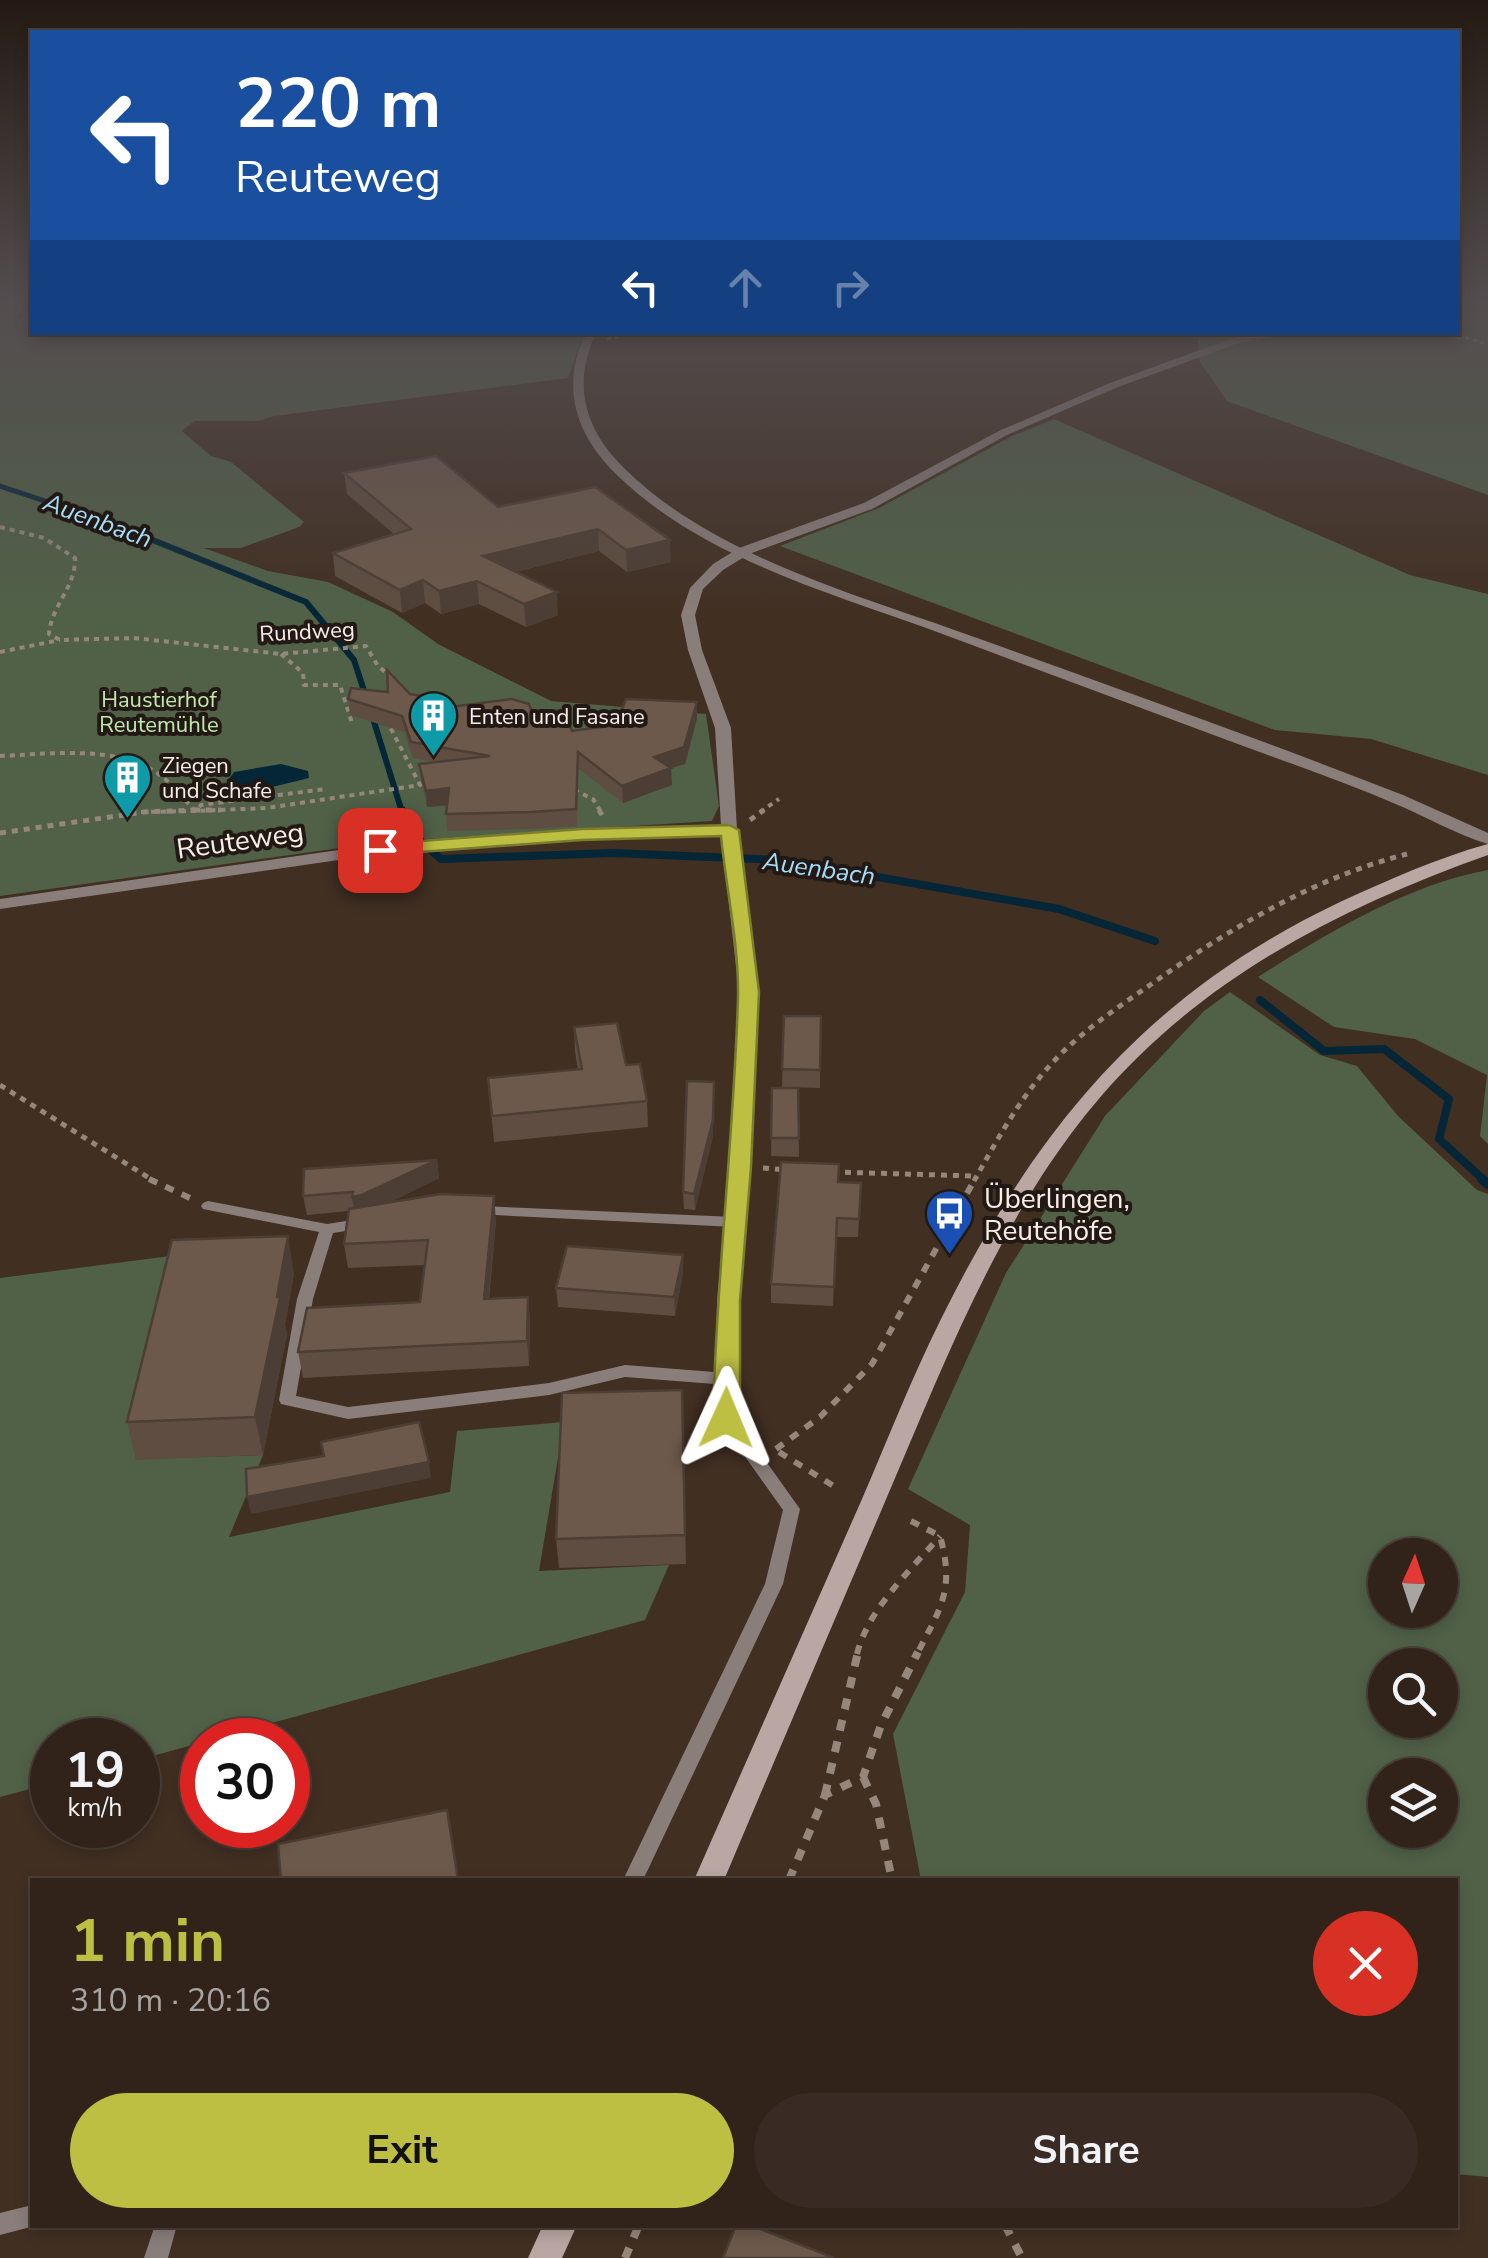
<!DOCTYPE html>
<html lang="en">
<head>
<meta charset="utf-8">
<style>
  body { margin:0; font-family:"Nunito Sans",sans-serif; background:#392b23; color:#f1f3f6; height:100vh; display:flex; flex-direction:column; font-size:38px; white-space:nowrap }
  * { box-sizing:border-box; margin:0 }
  p { font-size:32px; color:#a8a4a2 }
  .icon { flex:none; width:55px; height:55px; fill:none; stroke:currentColor; stroke-width:2; stroke-linecap:round; stroke-linejoin:round }
  .map { position:relative; flex:1; overflow:hidden }
  .drawer { position:absolute; left:30px; top:1878px; width:1428px; height:350px; display:flex; flex-direction:column; background:#31231a; border-radius:0px; box-shadow:0 5px 15px #0003,0 0 0 2px #4c4039 }
  .drawer>* { flex:none }
  .banner { position:absolute; left:30px; top:30px; width:1430px; height:305px; border-radius:0px; box-shadow:0 5px 15px #0003,0 0 0 2px #4c4039; background:#1a4fa0; color:#fff; overflow:hidden }
  .needle { width:65px; rotate:3deg }
  .controls { position:absolute; left:1368px; top:1538px; display:grid; gap:20px }
  .controls a { display:grid; place-items:center; width:90px; height:90px; border-radius:50%; background:#31231a; box-shadow:0 5px 15px #0003,0 0 0 2px #4c4039; font-size:50px }
  .speed { position:absolute; left:30px; top:1718px; display:flex; gap:20px; font-size:50px; font-weight:700; text-align:center }
  .speed>* { display:grid; place-content:center; width:130px; height:130px; border-radius:50%; background:#31231a; box-shadow:0 5px 15px #0003,0 0 0 2px #4c4039; line-height:1 }
  .speed small { font-size:25px; font-weight:400 }
  .speed .limit { border:15px solid #d22; background:#fff; color:#111 }
  .pin { position:absolute; display:grid; place-items:center; width:85px; height:85px; color:#fff; margin:-42px; border-radius:20px; box-shadow:0 5px 15px #0006 }
  .me { position:absolute; width:110px; margin:-55px; rotate:1deg; stroke-linejoin:round; filter:drop-shadow(0 0 8px #0008) }
  .turn { display:flex; align-items:center; gap:35px; height:210px; padding:0 40px; font-size:45px }
  .turn .icon { width:130px; height:130px; stroke-width:2.5 }
  .turn b { display:block; font-size:70px; line-height:85px }
  .lanes { display:flex; align-items:center; height:95px; padding:0 40px; background:#0003; justify-content:center; gap:50px; direction:ltr }
  .lanes .off { opacity:.35 }
  .round { display:grid; place-items:center; flex:none; width:105px; height:105px; border-radius:52px; background:#392b23 }
  .overview { display:flex; align-items:center; justify-content:space-between; height:170px; padding:0 40px }
  h1 { font-size:60px; font-weight:700; line-height:75px; color:#bdbf43 }
  .cta { display:flex; gap:20px; margin-top:auto; padding:20px 40px }
  .cta a { flex:1; height:115px; border-radius:60px; background:#bdbf43; color:#111; font-size:40px; font-weight:700; line-height:115px; text-align:center }
  .cta a+a { background:#392b23; color:#f1f3f6 }
  .map>svg:first-child { display:block }
  .green { fill:#506148; fill-rule:evenodd }
  .water { fill:#042637 }
  .lines { fill:none; stroke-linecap:round; stroke-linejoin:round }
  .stream-far3 { stroke:#042637; stroke-width:5 }
  .stream-far2 { stroke:#042637; stroke-width:6 }
  .stream-far1 { stroke:#042637; stroke-width:8 }
  .stream { stroke:#042637; stroke-width:10 }
  .path-far4 { stroke:#96877c; stroke-width:2.5; stroke-dasharray:4 4; stroke-linecap:butt }
  .path-far3 { stroke:#96877c; stroke-width:4; stroke-dasharray:5 5; stroke-linecap:butt }
  .path-far2 { stroke:#96877c; stroke-width:5; stroke-dasharray:6 6; stroke-linecap:butt }
  .path-far1 { stroke:#96877c; stroke-width:6; stroke-dasharray:9 9; stroke-linecap:butt }
  .path { stroke:#96877c; stroke-width:8; stroke-dasharray:11 11; stroke-linecap:butt }
  .service { fill:#8a7e7b; fill-rule:evenodd }
  .minor { fill:#8a7e7b; fill-rule:evenodd }
  .tertiary { fill:#8a7e7b; fill-rule:evenodd }
  .secondary { fill:#baa7a3; fill-rule:evenodd }
  .wall { fill:#5e4d40 }
  .shaded-wall { fill:#4c3e34 }
  .building { fill:#6d594b; stroke:#4c3e34; stroke-width:2.5 }
  .route { fill:#bdbf43; stroke:#7b7c2c; stroke-width:2.5 }
  .labels { text-anchor:middle; stroke-width:8; stroke-linejoin:round; paint-order:stroke }
  .far-street-label { font-size:22px; fill:#faeee6; stroke:#221914 }
  .far-park-label { font-size:22px; fill:#c0e9ad; stroke:#221914 }
  .far-poi-label { font-size:22px; fill:#faeee6; stroke:#221914; text-anchor:start }
  .far-water-label { font-size:25px; font-style:italic; fill:#a5ddfd; stroke:#221914 }
  .street-label { font-size:28px; fill:#faeee6; stroke:#221914 }
  .poi-label { font-size:28px; fill:#faeee6; stroke:#221914; text-anchor:start }
</style>
</head>
<body>
<div class="map">
<svg width="1488" height="2258" viewBox="0 0 1488 2258">
  <rect width="100%" height="100%" fill="#412f22"/>
  <g class="green">
    <polygon points="0,298 26,303 16,319 22,319 32,303 32,332 584,333 568,378 274,416 258,421 194,421 182,431 211,456 231,462 304,522 299,527 241,548 204,548 268,571 328,582 393,612 438,644 551,701 706,714 719,806 712,821 382,842 0,896"/>
    <polygon points="1458,298 1488,298 1488,495 1227,401 1200,362 1197,333 1458,332"/>
    <polygon points="1054,419 1410,575 1488,594 1488,775 1371,739 1275,730 780,546 879,508 1012,436"/>
    <path d="M1488 870V1144L1480 1136 1487 1075 1415 1039 1334 1027 1258 977C1327 933 1407 885 1488 870Z"/>
    <path d="M1230 992 1320 1055 1357 1066 1398 1116 1477 1190 1488 1194V2177L1455 2174V1880H921L893 1734 965 1592 970 1525 908 1489 1006 1273 1105 1116 1204 1011ZM1385 1555H1440V1610H1385ZM1385 1665H1440V1720H1385ZM1385 1775H1440V1830H1385Z"/>
    <polygon points="178,1255 137,1459 263,1455 229,1537 450,1492 457,1431 564,1422 539,1571 669,1565 645,1620 138,1760 138,1740 52,1740 52,1783 0,1797 0,1278"/>
  </g>
  <polygon class="water" points="281,764 308,771 309,778 256,791 231,786 229,779 234,772"/>
  <g class="lines">
    <polyline class="stream-far3" points="0,486 114,524"/>
    <g class="stream-far2">
      <polyline points="108,522 306,602 354,660 366,697"/>
      <polyline points="371,712 402,812"/>
    </g>
    <g class="stream-far1">
      <polyline points="402,810 408,830 441,859 613,853 781,860 1059,909 1155,941"/>
      <polyline points="1260,1000 1324,1051 1384,1049 1449,1099 1439,1139 1485,1181"/>
    </g>
    <polyline class="stream" points="1482,1179 1488,1184"/>
    <g class="path-far4">
      <polyline points="1481,298 1488,299"/>
      <polyline points="1450,332 1488,345"/>
      <polyline points="607,339 643,332"/>
    </g>
    <g class="path-far3">
      <path d="M0 527 44 538 75 558C76 587 51 606 49 634L60 640 134 638 281 654 366 646 378 666 391 677"/>
      <polyline points="0,652 60,640"/>
      <polyline points="281,654 303,673 304,685 340,685 352,723"/>
      <path d="M0 756C48 754 113 745 156 772 171 782 183 798 195 811L267 808 420 785 387 721"/>
      <polyline points="574,790 593,799 601,812"/>
      <polyline points="141,812 195,811 201,805 326,789"/>
      <polyline points="760,812 779,799"/>
    </g>
    <g class="path-far2">
      <polyline points="194,810 221,810"/>
      <polyline points="599,810 602,815"/>
      <polyline points="750,820 764,810"/>
      <polyline points="0,833 144,812 196,810"/>
      <polyline points="0,1085 154,1181"/>
      <polyline points="763,1168 787,1170"/>
      <polyline points="833,1172 975,1176"/>
      <path d="M974 1181C997 1140 1021 1096 1054 1061 1082 1031 1117 1008 1150 985 1229 929 1313 878 1407 854"/>
    </g>
    <g class="path-far1">
      <polyline points="149,1179 190,1198"/>
      <polyline points="776,1449 820,1417 872,1364 975,1179"/>
      <polyline points="779,1452 840,1490"/>
      <path d="M911 1521 940 1536C955 1590 941 1607 917 1654"/>
      <path d="M857 1654C868 1609 911 1570 940 1536"/>
    </g>
    <g class="path">
      <polyline points="863,1777 876,1804 892,1880"/>
      <polyline points="825,1795 858,1652"/>
      <polyline points="789,1880 825,1795 863,1777 881,1725 918,1652"/>
      <polyline points="1005,2225 1022,2258"/>
      <polyline points="625,2258 639,2225"/>
    </g>
    <g class="service">
      <polygon points="208,1201 327,1224 365,1218 372,1223 365,1228 333,1233 313,1299 296,1396 348,1407 549,1383 625,1365 727,1373 733,1375 735,1379 733,1383 727,1385 625,1377 549,1395 348,1419 281,1404 279,1400 297,1299 319,1232 203,1209 201,1206 203,1203"/>
      <polygon points="480,1206 735,1217 742,1222 735,1227 475,1214 473,1211 475,1208"/>
      <polygon points="727,1413 733,1415 800,1509 783,1584 643,1880 623,1880 765,1584 783,1510 721,1423 719,1419 721,1415"/>
      <polygon points="32,2205 32,2225 38,2225 0,2235 0,2213"/>
      <polygon points="155,2225 177,2225 168,2258 144,2258"/>
    </g>
    <polygon class="minor" points="1266,332 1293,332 1236,344 1118,387 1007,435 872,509 749,554 723,570 703,589 695,615 702,650 731,728 737,830 757,992 750,1167 739,1301 739,1419 735,1425 727,1428 719,1425 715,1419 717,1301 730,1167 739,992 721,835 582,839 380,854 0,909 0,899 380,844 582,829 721,825 715,728 688,650 681,615 690,588 713,564 739,548 864,503 999,431 1110,383 1230,339"/>
    <path class="tertiary" d="M586 332H596C572 385 584 429 625 469 714 557 862 596 977 638 1119 689 1262 740 1403 795L1488 833V844C1457 835 1427 817 1398 805 1342 781 1284 761 1227 740 1128 703 1028 666 929 629 823 591 701 556 618 476 575 434 560 387 586 332Z"/>
    <g class="secondary">
      <path d="M1488 844V855C1359 901 1235 961 1137 1058 1015 1177 953 1343 887 1497 833 1624 778 1752 724 1880H694C750 1753 806 1626 862 1499 888 1439 912 1377 941 1319 1035 1129 1146 994 1340 902 1388 880 1437 858 1488 844Z"/>
      <polygon points="543,2225 577,2225 562,2258 528,2258"/>
    </g>
  </g>
  <g class="wall">
    <polygon points="344,473 498,507 595,487 671,562 627,572 599,551 515,572 558,615 526,627 479,604 441,614 425,603 402,613 335,576 333,553 394,534 347,494"/>
    <polygon points="410,694 443,708 532,712 572,731 616,725 697,702 697,718 685,764 671,768 672,785 623,803 578,768 577,826 532,829 447,831 446,814 447,805 427,807 421,780 419,764 434,762 413,758 404,732 350,715 348,699"/>
    <polygon points="784,1016 820,1070 820,1088 782,1087"/>
    <polygon points="574,1027 626,1065 647,1101 648,1127 494,1142 488,1078 578,1070 575,1052"/>
    <polygon points="772,1088 798,1088 799,1157 771,1156"/>
    <polygon points="713,1136 695,1210 684,1209 683,1192"/>
    <polygon points="437,1160 439,1178 388,1203 496,1221 489,1299 528,1297 530,1322 529,1366 303,1378 298,1352 420,1302 425,1265 348,1268 344,1244 349,1211 307,1215 303,1196"/>
    <polygon points="838,1182 861,1183 858,1237 836,1237 833,1306 771,1303 771,1284"/>
    <polygon points="294,1273 285,1325 287,1334 263,1455 136,1460 127,1422"/>
    <polygon points="683,1273 675,1316 558,1307 556,1288"/>
    <polygon points="682,1390 686,1564 559,1568 556,1539"/>
  </g>
  <g class="shaded-wall">
    <polygon points="598,529 599,551 484,579 483,556"/>
    <polygon points="670,540 671,562 627,572 626,550"/>
    <polygon points="423,580 425,603 402,613 400,590"/>
    <polygon points="477,581 479,604 441,614 439,591"/>
    <polygon points="557,592 558,615 526,627 524,604"/>
    <polygon points="697,702 697,718 685,764 655,773 654,757"/>
    <polygon points="671,768 672,785 623,803 622,786"/>
    <polygon points="449,788 451,805 427,807 426,791"/>
    <polygon points="714,1082 713,1136 695,1210 694,1194"/>
    <polygon points="437,1160 439,1178 365,1214 355,1216 352,1197"/>
    <polygon points="494,1196 496,1221 486,1324 484,1299"/>
    <polygon points="288,1236 294,1273 285,1325 287,1334 263,1455 255,1417"/>
    <polygon points="683,1255 683,1273 675,1316 674,1297"/>
    <polygon points="528,1297 530,1322 529,1366 527,1341"/>
    <polygon points="429,1462 431,1478 251,1514 247,1497"/>
  </g>
  <g class="building">
    <polygon points="436,456 498,507 595,487 670,540 626,550 598,529 483,556 557,592 524,604 477,581 439,591 423,580 400,590 333,553 411,529 344,473"/>
    <polygon points="387,670 410,694 432,698 443,708 512,699 529,704 532,712 562,710 572,731 616,725 626,699 697,702 684,747 654,757 671,768 622,786 578,752 576,809 531,812 446,814 449,788 426,791 419,764 490,756 411,742 402,716 348,699 351,688 388,692"/>
    <polygon points="784,1016 821,1016 820,1070 782,1069"/>
    <polygon points="617,1023 626,1065 640,1064 647,1101 492,1116 488,1078 582,1069 574,1027"/>
    <polygon points="687,1081 714,1082 713,1120 694,1194 683,1192"/>
    <polygon points="772,1088 798,1088 799,1138 771,1138"/>
    <polygon points="437,1160 362,1195 352,1197 353,1192 303,1196 304,1169"/>
    <polygon points="781,1162 839,1164 838,1182 861,1183 859,1219 837,1218 834,1287 771,1284"/>
    <polygon points="441,1194 494,1196 484,1299 528,1297 527,1341 298,1352 307,1308 420,1302 428,1240 344,1244 349,1209"/>
    <polygon points="288,1236 277,1297 280,1297 255,1417 127,1422 172,1240"/>
    <polygon points="567,1246 683,1255 674,1297 556,1288"/>
    <polygon points="682,1390 685,1535 556,1539 562,1393"/>
    <polygon points="419,1422 429,1462 247,1497 246,1469 324,1456 321,1442"/>
    <polygon points="447,1810 458,1880 281,1880 278,1844"/>
    <polygon points="736,2225 750,2225 834,2258 723,2258"/>
  </g>
  <linearGradient id="sky" x2="0" y2="1"><stop stop-color="#241a13"/><stop offset="0.49" stop-color="#544d4f"/><stop offset="1" stop-color="#544d4f" stop-opacity="0"/></linearGradient>
  <rect width="1488" height="614" fill="url(#sky)"/>
  <path class="route" d="M729 825 739 830 759 992 751 1167 740 1301V1418L736 1425H717L713 1418C716 1277 734 1138 738 997 739 944 726 888 721 836L582 840 380 855 371 850 380 844 582 829Z"/>
  <defs>
    <symbol id="building-pin" viewBox="-11 -11 22 30"><path d="M0 17L-7.5 6A9.5 9.5 0 1 1 7.5 6Z" fill="#0f9aa8" stroke="#221914"/><path d="M-4-6H4V6H1V3H-1V6H-4ZM-2.5-4.3h1.7v1.8h-1.7ZM.8-4.3h1.7v1.8H.8ZM-2.5-1h1.7V.8h-1.7ZM.8-1h1.7V.8H.8Z" fill="#fff"/></symbol>
    <symbol id="bus-pin" viewBox="-11 -11 22 30"><path d="M0 17L-7.5 6A9.5 9.5 0 1 1 7.5 6Z" fill="#1a4fb4" stroke="#221914"/><path d="M-5-6H5V4H4V6H2V4H-2V6H-4V4H-5ZM-3.5-4V0h7V-4ZM-3.5 1.2v1.5H-2V1.2ZM2 1.2v1.5H3.5V1.2Z" fill="#fff"/></symbol>
  </defs>
  <g fill-rule="evenodd">
    <use href="#building-pin" x="406" y="688" width="55" height="75"/>
    <use href="#building-pin" x="100" y="750" width="55" height="75"/>
    <use href="#bus-pin" x="922" y="1186" width="55" height="75"/>
  </g>
  <g class="labels">
    <g class="far-street-label">
      <text transform="translate(307 631) rotate(-3)" y="8">Rundweg</text>
    </g>
    <g class="far-park-label">
      <text x="159" y="707">Haustierhof<tspan x="159" dy="25">Reutemühle</tspan></text>
    </g>
    <g class="far-poi-label">
      <text x="469" y="724">Enten und Fasane</text>
      <text x="162" y="773">Ziegen<tspan x="162" dy="25">und Schafe</tspan></text>
    </g>
    <g class="far-water-label">
      <text transform="translate(98 520) rotate(20)" y="9">Auenbach</text>
      <text transform="translate(819 868) rotate(8)" y="9">Auenbach</text>
    </g>
    <g class="street-label">
      <text transform="translate(240 840) rotate(-8)" y="10">Reuteweg</text>
    </g>
    <g class="poi-label">
      <text x="984" y="1208">Überlingen,<tspan x="984" dy="32">Reutehöfe</tspan></text>
    </g>
  </g>
</svg>
<div class="controls">
<a><svg class="needle" viewBox="-14 -14 28 28"><path d="M0-13l5 13h-10z" fill="#e53935"/><path d="M0 13l5-13h-10z" fill="#a8a4a2"/></svg></a>
<a><svg class="icon" aria-label="search" viewBox="0 0 24 24"><circle cx="10" cy="10" r="6"/><path d="M15 15l6 6"/></svg></a>
<a><svg class="icon" aria-label="layers" viewBox="0 0 24 24"><path d="M12 4l9 5-9 5-9-5zM3 14l9 5 9-5"/></svg></a>
</div>
<div class="speed"><div>19<small>km/h</small></div><div class="limit">30</div></div>
<div class="pin" style="left:380px;top:850px;background:#d93025"><svg class="icon" aria-label="arrive" viewBox="0 0 24 24"><path d="M6 21V4h12l-3 4 3 4H6"/></svg></div>
<svg class="me" style="left:726px;top:1418px" viewBox="-20 -20 40 40"><path d="M0-17L14 15 0 8-14 15z" fill="#bdbf43" stroke="#fff" stroke-width="4"/></svg>
<div class="banner">
<div class="turn"><svg class="icon" aria-label="left" viewBox="0 0 24 24"><path d="M17 20v-9H6M10 6l-5 5 5 5"/></svg><div><b>220 m</b>Reuteweg</div></div>
<div class="lanes"><svg class="icon" aria-label="left" viewBox="0 0 24 24"><path d="M17 20v-9H6M10 6l-5 5 5 5"/></svg><svg class="icon off" aria-label="ahead" viewBox="0 0 24 24"><path d="M12 20V5M6 11l6-6 6 6"/></svg><svg class="icon off" aria-label="right" viewBox="0 0 24 24"><path d="M7 20v-9h11M14 6l5 5-5 5"/></svg></div>
</div>
<section class="drawer">
<div class="overview"><div><h1>1 min</h1><p>310 m · 20:16</p></div><a class="round" style="background:#d93025;color:#fff"><svg class="icon" aria-label="close" viewBox="0 0 24 24"><path d="M6 6l12 12M18 6L6 18"/></svg></a></div>
<div class="cta"><a>Exit</a><a>Share</a></div>
</section>
</div>
</body>
</html>
